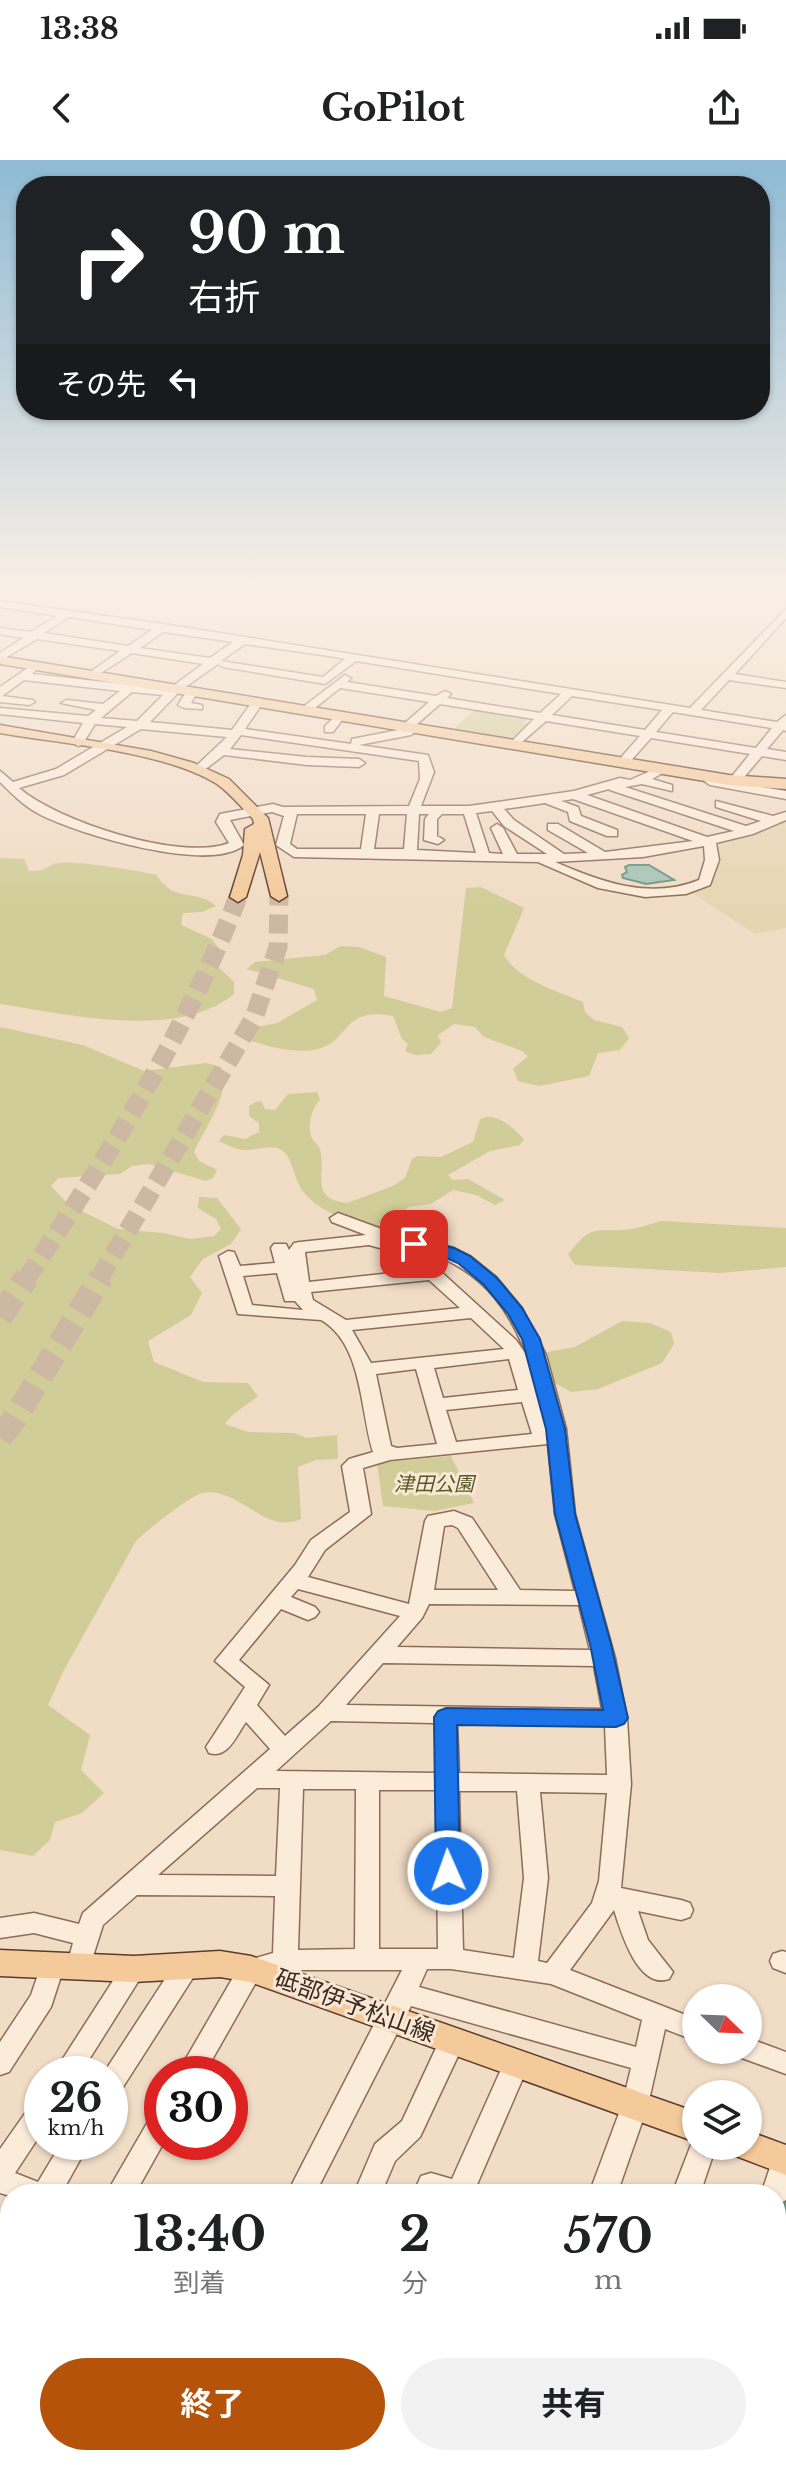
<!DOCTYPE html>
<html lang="ja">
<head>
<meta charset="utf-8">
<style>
  body { margin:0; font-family:"Libre Baskerville","Noto Sans JP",serif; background:#f2f2f2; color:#202124; height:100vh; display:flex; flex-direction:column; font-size:30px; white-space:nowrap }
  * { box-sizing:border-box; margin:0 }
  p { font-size:26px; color:#757577 }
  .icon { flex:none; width:44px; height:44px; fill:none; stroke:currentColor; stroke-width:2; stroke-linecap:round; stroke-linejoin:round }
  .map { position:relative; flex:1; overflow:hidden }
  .details { position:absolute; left:0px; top:2024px; width:786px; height:282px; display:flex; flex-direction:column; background:#fff; border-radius:32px 32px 0 0; box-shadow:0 2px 6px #0004 }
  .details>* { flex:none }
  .banner { position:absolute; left:16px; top:16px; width:754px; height:244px; border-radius:32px; box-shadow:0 2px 6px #0004; background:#202124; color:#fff; overflow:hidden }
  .needle { width:52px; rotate:113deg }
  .controls { position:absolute; left:682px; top:1824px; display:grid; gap:16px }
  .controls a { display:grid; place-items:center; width:80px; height:80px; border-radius:50%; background:#fff; box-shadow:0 2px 6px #0004; font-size:40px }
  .speed { position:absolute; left:24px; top:1896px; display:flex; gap:16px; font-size:40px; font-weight:700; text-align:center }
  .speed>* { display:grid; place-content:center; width:104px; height:104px; border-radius:50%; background:#fff; box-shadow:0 2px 6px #0004; line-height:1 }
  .speed small { font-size:20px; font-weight:400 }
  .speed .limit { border:12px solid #d22; background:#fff; color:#111 }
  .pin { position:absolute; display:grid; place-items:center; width:68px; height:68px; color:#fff; margin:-34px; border-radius:16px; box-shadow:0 4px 12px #0006 }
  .me { position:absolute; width:88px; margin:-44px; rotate:358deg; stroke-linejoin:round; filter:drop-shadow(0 0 6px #0008) }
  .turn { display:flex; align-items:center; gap:28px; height:168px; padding:0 40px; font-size:36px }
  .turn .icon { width:104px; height:104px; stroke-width:2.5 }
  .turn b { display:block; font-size:56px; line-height:68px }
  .then { display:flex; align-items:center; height:76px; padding:0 40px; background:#0003; gap:16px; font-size:30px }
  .eta { display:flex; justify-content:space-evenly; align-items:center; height:136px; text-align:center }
  .eta b { font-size:48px; font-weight:700; line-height:56px }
  .action { display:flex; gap:16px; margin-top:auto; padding:16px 40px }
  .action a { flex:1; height:92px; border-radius:48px; background:#b45309; color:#fff; font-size:32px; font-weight:700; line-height:92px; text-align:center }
  .action a+a { background:#f2f2f2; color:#202124 }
  .status { display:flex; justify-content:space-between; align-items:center; height:56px; padding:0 40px; background:#fff; direction:ltr }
  .status svg { height:22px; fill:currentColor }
  header { display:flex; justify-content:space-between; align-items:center; height:104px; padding:0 40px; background:#fff; font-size:36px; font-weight:700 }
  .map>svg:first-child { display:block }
  .farmland { fill:#e7d5b2 }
  .green { fill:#d0cd98 }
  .water { fill:#a7c4b6; stroke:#6d9383; stroke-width:2 }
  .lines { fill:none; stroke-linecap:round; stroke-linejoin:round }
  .major-tunnel-far1 { stroke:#cdb8a4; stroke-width:19; stroke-dasharray:19 9; stroke-linecap:butt }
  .major-tunnel { stroke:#cdb8a4; stroke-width:25; stroke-dasharray:25 12; stroke-linecap:butt }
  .minor-casing { stroke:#8d6c5a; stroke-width:3 }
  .major-casing { stroke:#5b3b2e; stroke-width:3 }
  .minor { fill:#fbebd9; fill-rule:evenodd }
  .major { fill:#f5ca9b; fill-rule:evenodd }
  .route { fill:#1a73e8; stroke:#114b97; stroke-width:2 }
  .labels { text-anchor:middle; stroke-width:6; stroke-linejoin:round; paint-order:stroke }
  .park-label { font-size:20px; font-style:italic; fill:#555a24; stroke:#f8e8d5 }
  .near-street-label { font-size:24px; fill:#3c281e; stroke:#f8e8d5 }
</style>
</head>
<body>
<div class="status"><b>13:38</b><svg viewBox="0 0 49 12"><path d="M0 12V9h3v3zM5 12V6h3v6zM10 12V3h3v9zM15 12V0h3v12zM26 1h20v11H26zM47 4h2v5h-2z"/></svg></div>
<header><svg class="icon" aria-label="back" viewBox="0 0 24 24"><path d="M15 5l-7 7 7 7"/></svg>GoPilot<svg class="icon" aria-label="share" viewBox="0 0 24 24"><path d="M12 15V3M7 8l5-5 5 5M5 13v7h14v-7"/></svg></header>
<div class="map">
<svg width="786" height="2305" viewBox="0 0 786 2305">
  <rect width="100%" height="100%" fill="#f1dcc5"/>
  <polygon class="farmland" points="786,660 786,768 755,774 690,731 700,725 712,685"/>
  <g class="green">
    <polygon points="478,547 530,556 523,563 530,564 514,581 452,571"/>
    <path d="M0 698 24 699 29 711C47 712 48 704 59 703 76 700 139 711 157 715 173 744 197 728 216 746L202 752 183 753 181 765 212 779 220 790 216 805 234 822V834C177 881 67 854 0 844Z"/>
    <path d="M481 727 524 748 504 795C518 820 557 831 583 842L585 852 594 860 622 867 629 878 620 890 598 893 589 916 539 926 518 921 513 909 528 896 522 891 484 877 475 867 454 864 438 875 441 883 431 894 415 895 405 891 408 884 402 879 393 856C342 846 351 880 318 889 293 895 261 885 238 876L237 871 277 863 317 840 314 829 247 809 255 802 325 795 340 786 359 787 386 797 384 836 441 852 452 848 466 728Z"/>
    <path d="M0 867 83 885 144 911 206 903 221 907C231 936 205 966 194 992L199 1001 217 1010 213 1018 206 1021 149 1004 132 1006 120 1014 58 1018 51 1026 69 1045 118 1069 163 1073 190 1079 214 1076 221 1069 216 1059 198 1048 199 1037 217 1038 241 1069 231 1084 203 1099 190 1117 202 1133 191 1155 148 1181 154 1202 203 1222 248 1223 258 1236C247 1246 232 1252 225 1264L248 1272 294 1273 307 1278 337 1275 338 1299 316 1300 298 1307 301 1359C265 1376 238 1325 202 1333 190 1336 146 1371 136 1381L63 1512 48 1545 90 1575 81 1610 104 1633 82 1653 55 1662 50 1680 33 1696 0 1690Z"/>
    <path d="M317 932 320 940C311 949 306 968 313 980 316 984 319 985 320 990 327 1014 308 1038 347 1043L393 1026 405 1018 412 999 417 996 441 997 473 982 480 959C497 951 513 968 524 979L520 985 490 991 448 1015 453 1020 468 1019 505 1040 495 1045 476 1035 453 1030 431 1044 408 1047 401 1054 408 1063 431 1073 433 1080 428 1082C390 1071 331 1064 305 1034 293 1020 294 1000 283 991 273 983 259 990 247 990 240 991 226 985 219 981L224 975 245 979 259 972V963L249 956V946L257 941 262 942 265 949 275 950 288 934Z"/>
    <path d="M662 1061 786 1068V1107L720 1113 575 1105 568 1094C592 1066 589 1071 624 1070 636 1069 650 1064 662 1061Z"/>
    <polygon points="622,1161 650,1163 671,1172 674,1184 662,1203 598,1229 571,1232 553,1222 547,1192 575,1187"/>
    <polygon points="451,1296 474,1343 434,1351 383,1346 377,1303"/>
  </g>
  <g class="water">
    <polygon points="629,705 649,705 674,720 646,724 623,718 622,715 627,712 625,707"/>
    <polygon points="786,2039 786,2139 776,2173 776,2072"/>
  </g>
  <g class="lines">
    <g class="major-tunnel-far1">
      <path d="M26 1119C108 997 185 875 238 737"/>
      <polyline points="99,1119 254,858 278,787 279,736"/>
    </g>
    <g class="major-tunnel">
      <polyline points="0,1157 27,1117"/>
      <polyline points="0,1277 13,1261 101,1117"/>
    </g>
    <defs>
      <g id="minor">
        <path d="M0 441 163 464 690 548 786 449V458L735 514 786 522V528L729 520 701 550 777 562 786 555V571L783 570 767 589 786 592V600L762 596 739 623 786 631V639L710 625 704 621 710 617 728 621 750 594 651 578 627 605 623 606 617 602 640 576 546 561 515 588 509 584 534 559 440 544 417 564 421 567 411 575 359 585 428 595 434 612 421 646H469L574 631 620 618 630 620 664 605 670 609 652 619 672 625V631L642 624 625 627 746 666 761 661 716 647V641L773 656 786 652V660L753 674 716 683 719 700 710 725 686 734 645 737 598 728 538 702 294 697 276 685 284 656 272 652 230 660 244 685C209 714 77 674 39 654 24 646 12 634 0 622V611L13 622 56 609 127 567 95 564 82 585 78 586 72 582 83 563 0 554V548L88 556 96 550 61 543 67 540 103 544 120 531 24 520 2 536 33 540 35 542 29 545 0 542V527L32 505 38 508 32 514 169 529 203 504 132 493 93 518 87 515 89 513 120 491 37 479 0 501V493L23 478 0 474V468L31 472 57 456 0 447ZM69 457 152 470 128 486 44 473ZM163 472 233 482 210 498 140 488ZM245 484 336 497 345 499 323 517 221 501ZM356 501 561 534 540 553 447 538 451 534 445 531 436 536 347 522 351 518 345 515 303 547V551H311L340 528 429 542 404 564 403 569 352 579 351 584 245 569 264 541 258 538 254 539 232 570 150 562 181 530 218 504 223 507 325 524ZM132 532 163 535 137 561 101 558ZM572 536 662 550 645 570 552 555ZM673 552 772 568 756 588 656 572ZM141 569 227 577 195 607V613L199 614 224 595 307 605 359 607 365 603 359 599 307 597 230 589 241 575 419 601 420 619 409 646 283 647 273 644 225 653 220 654 216 662 229 683C181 702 57 661 19 628L64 615ZM609 629 610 630 734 671 707 677 587 635ZM573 639 693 681 605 692 558 664H548V670L588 693 564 694 514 660 504 649 545 643 568 652 570 661 607 676H617V670L581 656 578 647 561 641ZM492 651 504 666 547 694H517L503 668 497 664 491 668 503 694 489 693 476 653ZM297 654H366L361 689H297L290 684ZM379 654H407L404 689H374ZM419 654H429L425 659 424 680 438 684 444 680 437 676V659L442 654H464L476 693 417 690ZM704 686 705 700 699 720C650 740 601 722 555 702L643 697Z"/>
        <polygon points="192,528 198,531 191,543 202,545 202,549 184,548 178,545 188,529"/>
        <polygon points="340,552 344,553 346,555 333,572 325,572 325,566"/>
        <path d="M338 1053 387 1071 454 1088 470 1096 496 1117 522 1148 546 1195 566 1269 575 1354 615 1498 627 1558 631 1624 621 1728 681 1740 690 1743 693 1750 690 1757 681 1760 638 1751 648 1780 673 1812 669 1819C638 1830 621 1772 614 1750L570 1810 696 1859V1881L665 1869 648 1945 617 2034H589L622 1945 631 1908 411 1846 315 2034H287L402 1810H285L259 1817 204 1914H177L242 1802 273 1793 275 1736 137 1735 103 1765 87 1815 78 1818 69 1815 66 1808 73 1783 34 1773 0 1778V1758L34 1753 79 1764 83 1753 270 1589 246 1562C236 1576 228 1599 209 1593L206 1587 245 1527 215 1501 295 1405 311 1380 350 1352 342 1306 349 1299 373 1292C360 1251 363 1184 321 1160L238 1154 219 1096 228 1091 234 1092 240 1106 275 1103 271 1088 274 1084H286L289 1090 294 1083 300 1082 366 1075 332 1062 330 1058ZM369 1085 401 1094 419 1110 309 1122 305 1092ZM416 1089C485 1107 518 1157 535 1223L525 1193 516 1180ZM277 1113 285 1141H295L303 1150 252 1145 243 1116ZM429 1120 460 1148 346 1160 313 1140 311 1132ZM471 1158 504 1189 371 1203 352 1170ZM509 1199 518 1230 443 1238 434 1208ZM416 1209 437 1284 397 1288 391 1286 376 1214ZM522 1242 532 1274 456 1282 446 1250ZM548 1284 555 1354 575 1431 520 1430 472 1358 454 1351 428 1356 425 1361 409 1444 308 1417 325 1390 371 1354 363 1308 390 1300ZM452 1365 458 1368 498 1430H434L444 1366ZM298 1429 400 1456 318 1547 285 1576 257 1545 269 1525 239 1500 281 1449 308 1460 315 1457 319 1452 315 1447 291 1437ZM429 1444 579 1445 590 1490 397 1487 422 1458ZM383 1503 594 1506 602 1549 346 1545ZM331 1561 435 1563 436 1613 276 1611ZM457 1564 605 1566 607 1615 459 1613ZM257 1628H280L276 1716 158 1715ZM303 1629H356L355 1789 298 1790ZM379 1630H436L438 1789H379ZM459 1631H517L524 1718 514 1798 463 1790ZM540 1632 607 1633 599 1721 592 1743 547 1803 538 1801 548 1718ZM427 1809H451L551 1824 642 1860 636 1887 419 1827Z"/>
        <polygon points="782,1791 786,1792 786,1813 773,1808 770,1801 773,1794"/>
        <polygon points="187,1796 196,1799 199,1806 196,1813 123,1927 110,1929 110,1914 103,1914 105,1911 178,1799"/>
        <polygon points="52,1797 61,1800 64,1807 51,1847 9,1912 0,1915 0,1882 31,1835 43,1800"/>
        <polygon points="134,1799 143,1802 146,1809 80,1914 53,1914 125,1802"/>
        <polygon points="452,1870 461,1873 465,1881 420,1977 395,2001 381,2034 357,2034 355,2031 375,1984 402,1961 443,1873"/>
        <polygon points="748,1878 786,1892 786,1914 739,1897 736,1890 748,1890"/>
        <polygon points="516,1893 525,1896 529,1904 473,2034 421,2034 417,2025 421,2016 431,2013 452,2019 507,1896"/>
        <polygon points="42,1938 42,1972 15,2013 38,2022 62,1982 90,1982 61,2034 10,2034 10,2036 0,2033 0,1989 33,1942"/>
        <polygon points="162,1949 164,1982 135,2034 106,2034 153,1953"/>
        <polygon points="694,1977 696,1977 696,1986 716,1986 700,2034 672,2034"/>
        <polygon points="786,1987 786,2040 776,2046 776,2034 761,2034 776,1990"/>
        <polygon points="0,2154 10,2158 10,2186 0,2182"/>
        <polygon points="786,2155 786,2213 776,2217 776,2159"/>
        <polygon points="0,2246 10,2248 10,2296 68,2296 72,2305 23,2305 20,2298 10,2302 0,2298"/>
        <polygon points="108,2296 149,2296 153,2305 112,2305"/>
        <polygon points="158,2296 189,2296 185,2305 154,2305"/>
        <polygon points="494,2296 524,2296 521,2305 491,2305"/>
        <polygon points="679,2296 710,2296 706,2305 675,2305"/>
        <polygon points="734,2296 764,2296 761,2305 731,2305"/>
      </g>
      <g id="major">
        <polygon points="0,496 729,615 786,619 786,629 729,625 0,504"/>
        <path d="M0 565 151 591 194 603 229 619 268 658 287 736 279 741 271 736 260 692 246 737 238 742 230 737 243 695 245 669 254 664 253 659C242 648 230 633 217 624 164 591 63 584 0 573Z"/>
        <polygon points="0,1790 134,1796 220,1791 251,1796 696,1952 696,1982 250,1822 220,1817 134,1822 0,1816"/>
        <polygon points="748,1971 786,1985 786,2015 736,1996 732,1986 748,1986"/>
      </g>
    </defs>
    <use href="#minor" class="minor-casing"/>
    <use href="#major" class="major-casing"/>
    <use href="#minor" class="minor"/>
    <use href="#major" class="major"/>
  </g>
  <linearGradient id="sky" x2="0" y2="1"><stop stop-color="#8ebad4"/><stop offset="0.57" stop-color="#f9efe5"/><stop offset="1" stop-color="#f9efe5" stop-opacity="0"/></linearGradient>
  <rect width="786" height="749" fill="url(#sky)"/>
  <polygon class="route" points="414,1079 454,1088 470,1096 497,1118 522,1148 540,1179 565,1269 575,1354 611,1484 628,1558 624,1564 616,1567 457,1565 460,1711 457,1718 448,1720 440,1718 436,1711 434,1557 438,1551 446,1548 603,1550 590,1484 555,1354 546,1269 522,1179 508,1154 484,1125 458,1103 442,1096 408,1088 406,1084"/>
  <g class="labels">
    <g class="park-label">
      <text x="434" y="1331">津田公園</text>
    </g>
    <g class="near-street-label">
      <text transform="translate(355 1846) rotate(20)" y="8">砥部伊予松山線</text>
    </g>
  </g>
</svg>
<div class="controls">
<a><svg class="needle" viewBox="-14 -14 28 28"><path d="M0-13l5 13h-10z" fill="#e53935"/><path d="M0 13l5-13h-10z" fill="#757577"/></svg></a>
<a><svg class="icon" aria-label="layers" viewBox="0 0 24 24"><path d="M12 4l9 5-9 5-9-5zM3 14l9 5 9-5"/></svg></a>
</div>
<div class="speed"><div>26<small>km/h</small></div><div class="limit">30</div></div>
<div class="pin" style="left:414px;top:1084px;background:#d93025"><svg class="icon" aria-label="arrive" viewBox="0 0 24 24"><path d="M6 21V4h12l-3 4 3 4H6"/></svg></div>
<svg class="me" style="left:448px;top:1711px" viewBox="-20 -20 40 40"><circle r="17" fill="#1a73e8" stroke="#fff" stroke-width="3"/><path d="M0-11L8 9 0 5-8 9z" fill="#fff"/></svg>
<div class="banner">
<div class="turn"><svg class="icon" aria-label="right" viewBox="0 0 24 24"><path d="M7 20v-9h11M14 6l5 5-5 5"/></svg><div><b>90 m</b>右折</div></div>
<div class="then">その先<svg class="icon" aria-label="left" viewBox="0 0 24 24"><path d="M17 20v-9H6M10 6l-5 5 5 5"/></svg></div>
</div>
<section class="details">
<div class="eta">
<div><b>13:40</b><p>到着</p></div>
<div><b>2</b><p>分</p></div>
<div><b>570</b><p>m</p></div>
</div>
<div class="action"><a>終了</a><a>共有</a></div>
</section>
</div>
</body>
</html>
